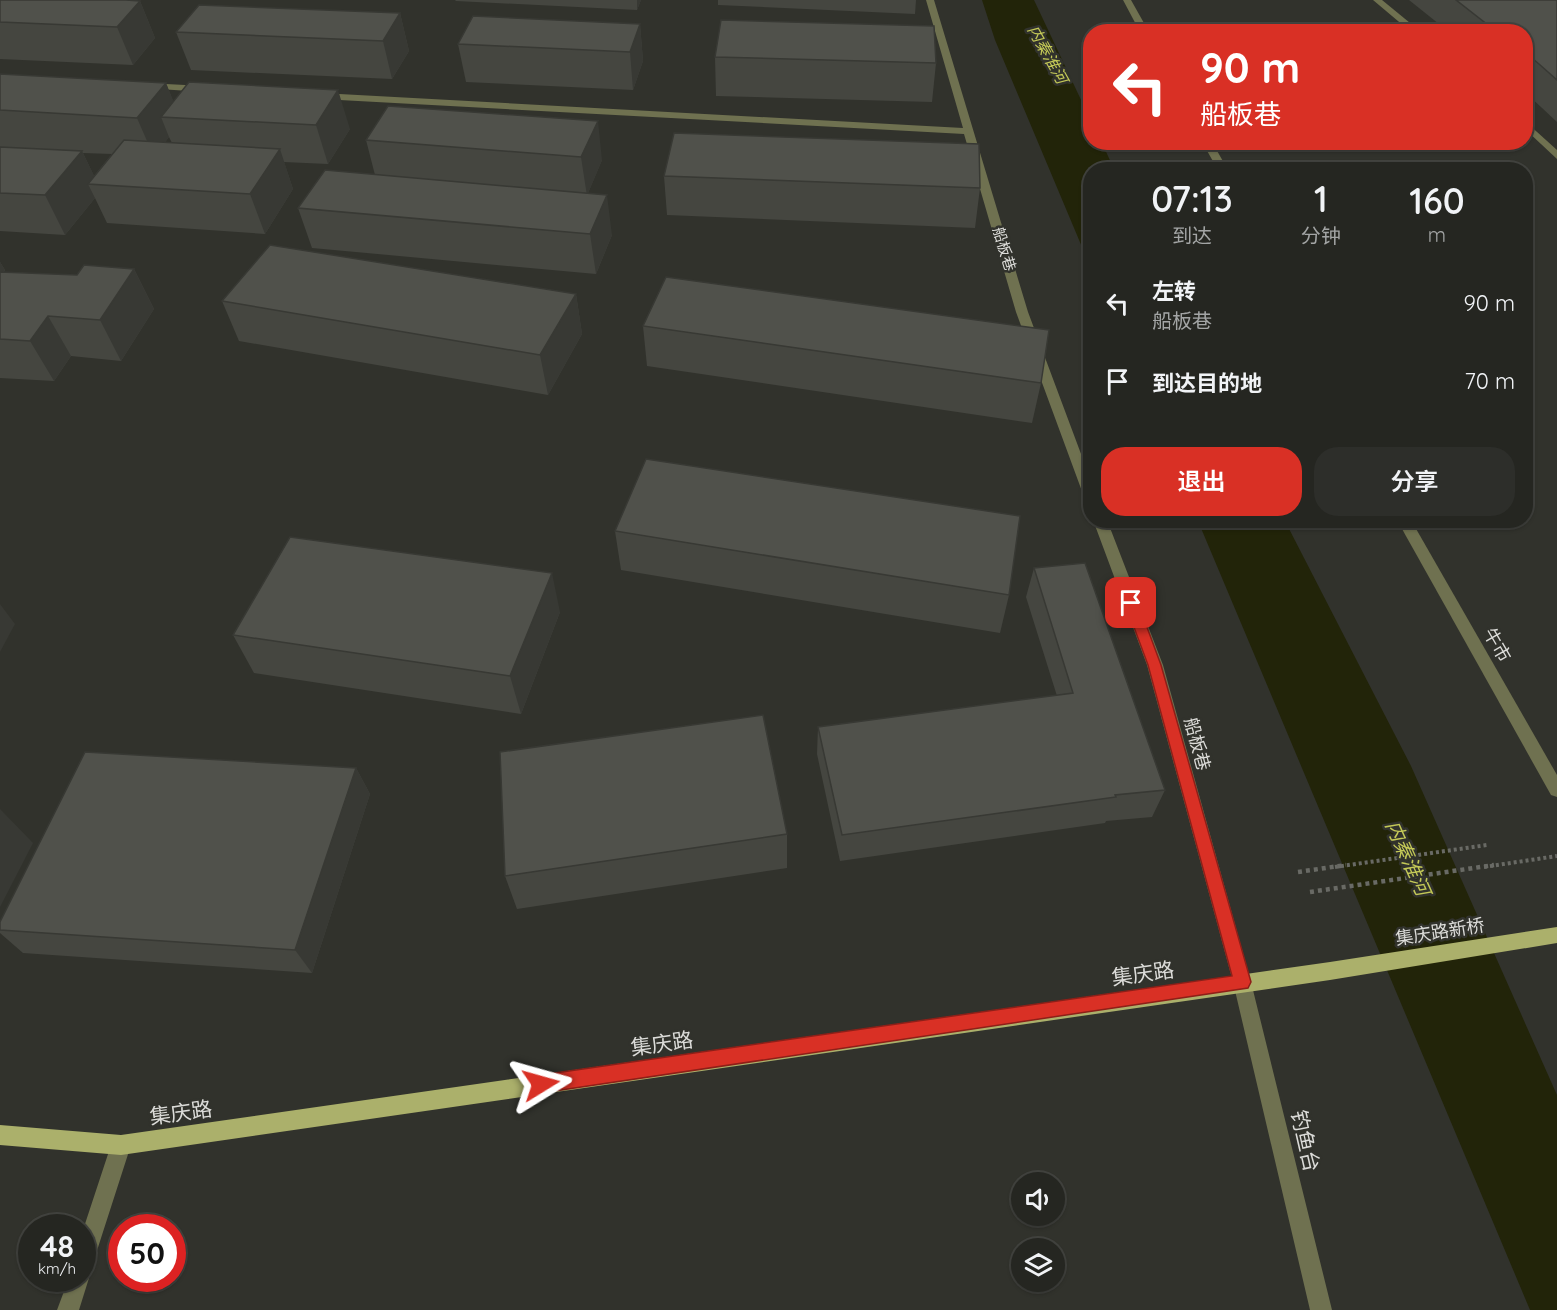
<!DOCTYPE html>
<html lang="zh">
<head>
<meta charset="utf-8">
<style>
  body { margin:0; font-family:Quicksand,"Noto Sans SC",sans-serif; background:#2d2e2a; color:#f1f3f6; height:100vh; display:flex; flex-direction:column; font-size:22px; white-space:nowrap }
  * { box-sizing:border-box; margin:0 }
  p { font-size:20px; color:#a3a5a5 }
  .icon { flex:none; width:33px; height:33px; fill:none; stroke:currentColor; stroke-width:2; stroke-linecap:round; stroke-linejoin:round }
  .map { position:relative; flex:1; overflow:hidden }
  .drawer { position:absolute; left:1083px; top:162px; width:450px; height:366px; display:flex; flex-direction:column; background:#252621; border-radius:24px; box-shadow:0 2px 4px #0004,0 0 0 2px #42433f }
  .drawer>* { flex:none }
  .guide { position:absolute; left:1083px; top:24px; width:450px; height:126px; border-radius:24px; box-shadow:0 2px 4px #0004,0 0 0 2px #42433f; background:#d93025; color:#fff; overflow:hidden }
  .tools { position:absolute; left:1011px; top:1172px; display:grid; gap:12px }
  .tools a { display:grid; place-items:center; width:54px; height:54px; border-radius:50%; background:#252621; box-shadow:0 2px 4px #0004,0 0 0 2px #42433f; font-size:30px }
  .speed { position:absolute; left:18px; top:1214px; display:flex; gap:12px; font-size:30px; font-weight:700; text-align:center }
  .speed>* { display:grid; place-content:center; width:78px; height:78px; border-radius:50%; background:#252621; box-shadow:0 2px 4px #0004,0 0 0 2px #42433f; line-height:1 }
  .speed small { font-size:15px; font-weight:400 }
  .speed .limit { border:9px solid #d22; background:#fff; color:#111 }
  .pin { position:absolute; display:grid; place-items:center; width:51px; height:51px; color:#fff; margin:-26px; border-radius:12px; box-shadow:0 3px 9px #0006 }
  .me { position:absolute; width:66px; margin:-33px; rotate:82deg; stroke-linejoin:round; filter:drop-shadow(0 0 4px #0008) }
  .turn { display:flex; align-items:center; gap:21px; height:126px; padding:0 18px; font-size:27px }
  .turn .icon { width:78px; height:78px; stroke-width:2.5 }
  .turn b { display:block; font-size:42px; line-height:51px }
  .eta { display:flex; justify-content:space-evenly; align-items:center; height:102px; text-align:center }
  .eta b { font-size:36px; font-weight:600; line-height:42px }
  .cta { display:flex; gap:12px; margin-top:auto; padding:12px 18px }
  .cta a { flex:1; height:69px; border-radius:24px; background:#d93025; color:#fff; font-size:24px; font-weight:600; line-height:69px; text-align:center }
  .cta a+a { background:#2d2e2a; color:#f1f3f6 }
  ul { padding:0; list-style:none }
  li { display:flex; align-items:center; gap:18px; height:78px; padding:0 18px }
  li div { flex:1 }
  li b { display:block; font-size:22px }
  li em { font-style:normal }
  .map>svg:first-child { display:block }
  .water { fill:#222409 }
  .lines { fill:none; stroke-linecap:round; stroke-linejoin:round }
  .path-far1 { stroke:#696a65; stroke-width:4; stroke-dasharray:3 3; stroke-linecap:butt }
  .path { stroke:#696a65; stroke-width:4.5; stroke-dasharray:4 4; stroke-linecap:butt }
  .minor { fill:#6f7150; fill-rule:evenodd }
  .major { fill:#abb06b; fill-rule:evenodd }
  .wall { fill:#454640; fill-rule:evenodd }
  .shaded-wall { fill:#383934 }
  .building { fill:#50514b; stroke:#383934; stroke-width:1.5 }
  .route { fill:#d93025; stroke:#8d1f18; stroke-width:1.5 }
  .labels { text-anchor:middle; stroke-width:5; stroke-linejoin:round; paint-order:stroke }
  .far-street-label { font-size:15px; fill:#dcdcd9; stroke:#31322c }
  .far-water-label { font-size:16px; font-style:italic; fill:#c4c957; stroke:#31322c }
  .street-label { font-size:18px; fill:#dcdcd9; stroke:#31322c }
  .water-label { font-size:20px; font-style:italic; fill:#c4c957; stroke:#31322c }
  .near-street-label { font-size:21px; fill:#dcdcd9; stroke:#31322c }
</style>
</head>
<body>
<div class="map">
<svg width="1557" height="1310" viewBox="0 0 1557 1310">
  <rect width="100%" height="100%" fill="#31322c"/>
  <g class="water">
    <polygon points="982,0 1034,0 1090,119 1090,142 1102,143 1114,169 1090,170 1090,266 995,40"/>
    <polygon points="1198,521 1285,521 1411,766 1557,1095 1557,1310 1530,1310"/>
  </g>
  <g class="lines">
    <g class="path-far1">
      <polyline points="1335,867 1487,845"/>
      <polyline points="1484,867 1557,856"/>
    </g>
    <g class="path">
      <polyline points="1298,872 1346,865"/>
      <polyline points="1310,892 1494,865"/>
    </g>
    <g class="minor">
      <polygon points="926,0 934,0 1028,312 1090,478 1090,499 1083,494 1016,312 964,134 321,99 316,96 321,93 963,128"/>
      <polygon points="1123,0 1131,0 1149,32 1140,32"/>
      <polygon points="1373,0 1382,0 1421,32 1411,32"/>
      <polygon points="147,83 204,86 209,89 204,92 144,88 144,84"/>
      <polygon points="1526,122 1557,150 1557,159 1526,130"/>
      <polygon points="1202,142 1212,142 1228,170 1218,170"/>
      <polygon points="1093,520 1107,520 1163,665 1251,982 1332,1310 1310,1310 1233,982 1147,665"/>
      <polygon points="1397,520 1411,520 1557,775 1557,797 1551,795"/>
      <polygon points="121,1135 128,1138 131,1145 92,1266 88,1274 89,1278 79,1310 57,1310 69,1278 82,1278 82,1233 111,1145 114,1138"/>
    </g>
    <polygon class="major" points="1557,927 1557,943 1330,980 121,1155 0,1145 0,1125 121,1135 1330,962"/>
  </g>
  <g class="wall">
    <polygon points="0,0 140,1 155,38 133,65 0,59"/>
    <polygon points="455,0 641,0 637,10 456,1"/>
    <polygon points="718,0 916,0 915,14 718,5"/>
    <polygon points="1409,0 1557,0 1557,122 1526,93 1526,32 1449,32"/>
    <polygon points="400,13 409,51 392,79 191,70 176,32"/>
    <polygon points="640,24 643,61 633,90 466,82 458,44"/>
    <polygon points="715,57 936,63 932,102 716,96"/>
    <path d="M0 74 166 83 173 101 350 129 328 164 284 162 293 189 265 234 107 223 95 198 65 235 0 231ZM169 137 172 143 165 142ZM83 153 112 154 94 176Z"/>
    <polygon points="388,106 602,160 588,193 612,235 596,274 312,248 298,208 375,175 366,140"/>
    <polygon points="664,176 980,188 975,228 667,215"/>
    <polygon points="0,262 5,270 4,272 77,275 134,269 154,309 121,361 71,356 54,381 0,378"/>
    <polygon points="576,294 582,334 548,395 239,341 222,301"/>
    <polygon points="643,326 1041,383 1032,423 647,366"/>
    <polygon points="615,531 1009,595 1000,633 621,570"/>
    <polygon points="1034,568 1165,790 1152,817 1106,821 1105,823 840,861 817,754 818,727 1057,696 1026,597"/>
    <polygon points="560,612 521,714 254,673 233,635"/>
    <polygon points="356,768 370,794 312,973 23,953 0,933 0,930"/>
    <polygon points="787,834 787,868 517,909 505,876"/>
  </g>
  <g class="shaded-wall">
    <polygon points="637,0 641,0 637,10"/>
    <polygon points="140,1 155,38 133,65 117,27"/>
    <polygon points="400,13 409,51 392,79 383,41"/>
    <polygon points="640,24 643,61 633,90 630,52"/>
    <polygon points="166,83 180,118 161,117 169,137 154,157 137,118"/>
    <polygon points="338,90 350,129 328,164 316,125"/>
    <polygon points="598,121 602,160 587,196 581,157"/>
    <polygon points="280,149 293,189 265,234 250,194"/>
    <polygon points="82,151 98,184 88,184 95,198 65,235 45,195"/>
    <polygon points="607,195 612,235 596,274 590,234"/>
    <polygon points="0,262 5,270 0,276"/>
    <polygon points="134,269 154,309 121,361 100,320"/>
    <polygon points="576,294 582,334 548,395 540,355"/>
    <polygon points="48,316 71,356 54,381 30,341"/>
    <polygon points="552,573 560,612 521,714 510,676"/>
    <polygon points="0,604 15,624 0,652"/>
    <polygon points="356,768 370,794 312,973 295,950"/>
    <polygon points="0,809 33,843 0,907"/>
  </g>
  <g class="building">
    <polygon points="0,0 126,0 140,1 117,27 0,22"/>
    <polygon points="1456,0 1557,0 1557,80 1539,64 1526,53 1526,32 1497,32"/>
    <polygon points="199,5 400,13 383,41 176,32"/>
    <polygon points="473,16 640,24 630,52 458,44"/>
    <polygon points="721,20 934,26 936,63 715,57"/>
    <polygon points="0,74 166,83 137,118 0,110"/>
    <polygon points="189,82 338,90 316,125 161,117"/>
    <polygon points="388,106 598,121 581,157 366,140"/>
    <polygon points="674,133 979,144 980,188 664,176"/>
    <polygon points="124,140 280,149 250,194 88,184"/>
    <polygon points="0,147 82,151 45,195 0,193"/>
    <polygon points="325,170 607,195 590,234 298,208"/>
    <polygon points="270,245 576,294 540,355 222,301"/>
    <polygon points="84,265 134,269 100,320 48,316 30,341 0,339 0,272 77,275"/>
    <polygon points="666,277 1049,330 1041,383 643,326"/>
    <polygon points="646,459 1020,516 1009,595 615,531"/>
    <polygon points="290,537 552,573 510,676 233,635"/>
    <polygon points="1085,563 1165,790 1115,795 1116,797 842,835 818,727 1073,693 1034,568"/>
    <polygon points="763,715 787,834 505,876 500,752"/>
    <polygon points="85,752 356,768 295,950 0,930 0,922"/>
  </g>
  <polygon class="route" points="1131,598 1138,603 1161,665 1251,982 1248,988 541,1093 535,1090 533,1084 535,1078 541,1075 1232,976 1148,665 1125,603"/>
  <g class="labels">
    <g class="far-street-label">
      <text transform="translate(1004 249) rotate(73)" y="5">船板巷</text>
    </g>
    <g class="far-water-label">
      <text transform="translate(1048 54) rotate(61)" y="6">内秦淮河</text>
    </g>
    <g class="street-label">
      <text transform="translate(1497 645) rotate(60)" y="6">牛市</text>
      <text transform="translate(1197 744) rotate(75)" y="6">船板巷</text>
      <text transform="translate(1440 932) rotate(-9)" y="6">集庆路新桥</text>
    </g>
    <g class="water-label">
      <text transform="translate(1408 858) rotate(66)" y="7">内秦淮河</text>
    </g>
    <g class="near-street-label">
      <text transform="translate(1143 974) rotate(-8)" y="7">集庆路</text>
      <text transform="translate(662 1044) rotate(-8)" y="7">集庆路</text>
      <text transform="translate(181 1113) rotate(-8)" y="7">集庆路</text>
      <text transform="translate(1305 1141) rotate(77)" y="7">钓鱼台</text>
    </g>
  </g>
</svg>
<div class="tools">
<a><svg class="icon" aria-label="sound" viewBox="0 0 24 24"><path d="M4 9h4l5-4v14l-5-4H4zM17 9q2 3 0 6"/></svg></a>
<a><svg class="icon" aria-label="layers" viewBox="0 0 24 24"><path d="M12 4l9 5-9 5-9-5zM3 14l9 5 9-5"/></svg></a>
</div>
<div class="speed"><div>48<small>km/h</small></div><div class="limit">50</div></div>
<div class="pin" style="left:1131px;top:603px;background:#d93025"><svg class="icon" aria-label="arrive" viewBox="0 0 24 24"><path d="M6 21V4h12l-3 4 3 4H6"/></svg></div>
<svg class="me" style="left:541px;top:1084px" viewBox="-20 -20 40 40"><path d="M0-17L14 15 0 8-14 15z" fill="#d93025" stroke="#fff" stroke-width="4"/></svg>
<div class="guide">
<div class="turn"><svg class="icon" aria-label="left" viewBox="0 0 24 24"><path d="M17 20v-9H6M10 6l-5 5 5 5"/></svg><div><b>90 m</b>船板巷</div></div>
</div>
<section class="drawer">
<div class="eta">
<div><b>07:13</b><p>到达</p></div>
<div><b>1</b><p>分钟</p></div>
<div><b>160</b><p>m</p></div>
</div>
<ul>
<li><svg class="icon" aria-label="left" viewBox="0 0 24 24"><path d="M17 20v-9H6M10 6l-5 5 5 5"/></svg><div><b>左转</b><p>船板巷</p></div><em>90 m</em></li>
<li><svg class="icon" aria-label="arrive" viewBox="0 0 24 24"><path d="M6 21V4h12l-3 4 3 4H6"/></svg><div><b>到达目的地</b></div><em>70 m</em></li>
</ul>
<div class="cta"><a>退出</a><a>分享</a></div>
</section>
</div>
</body>
</html>
